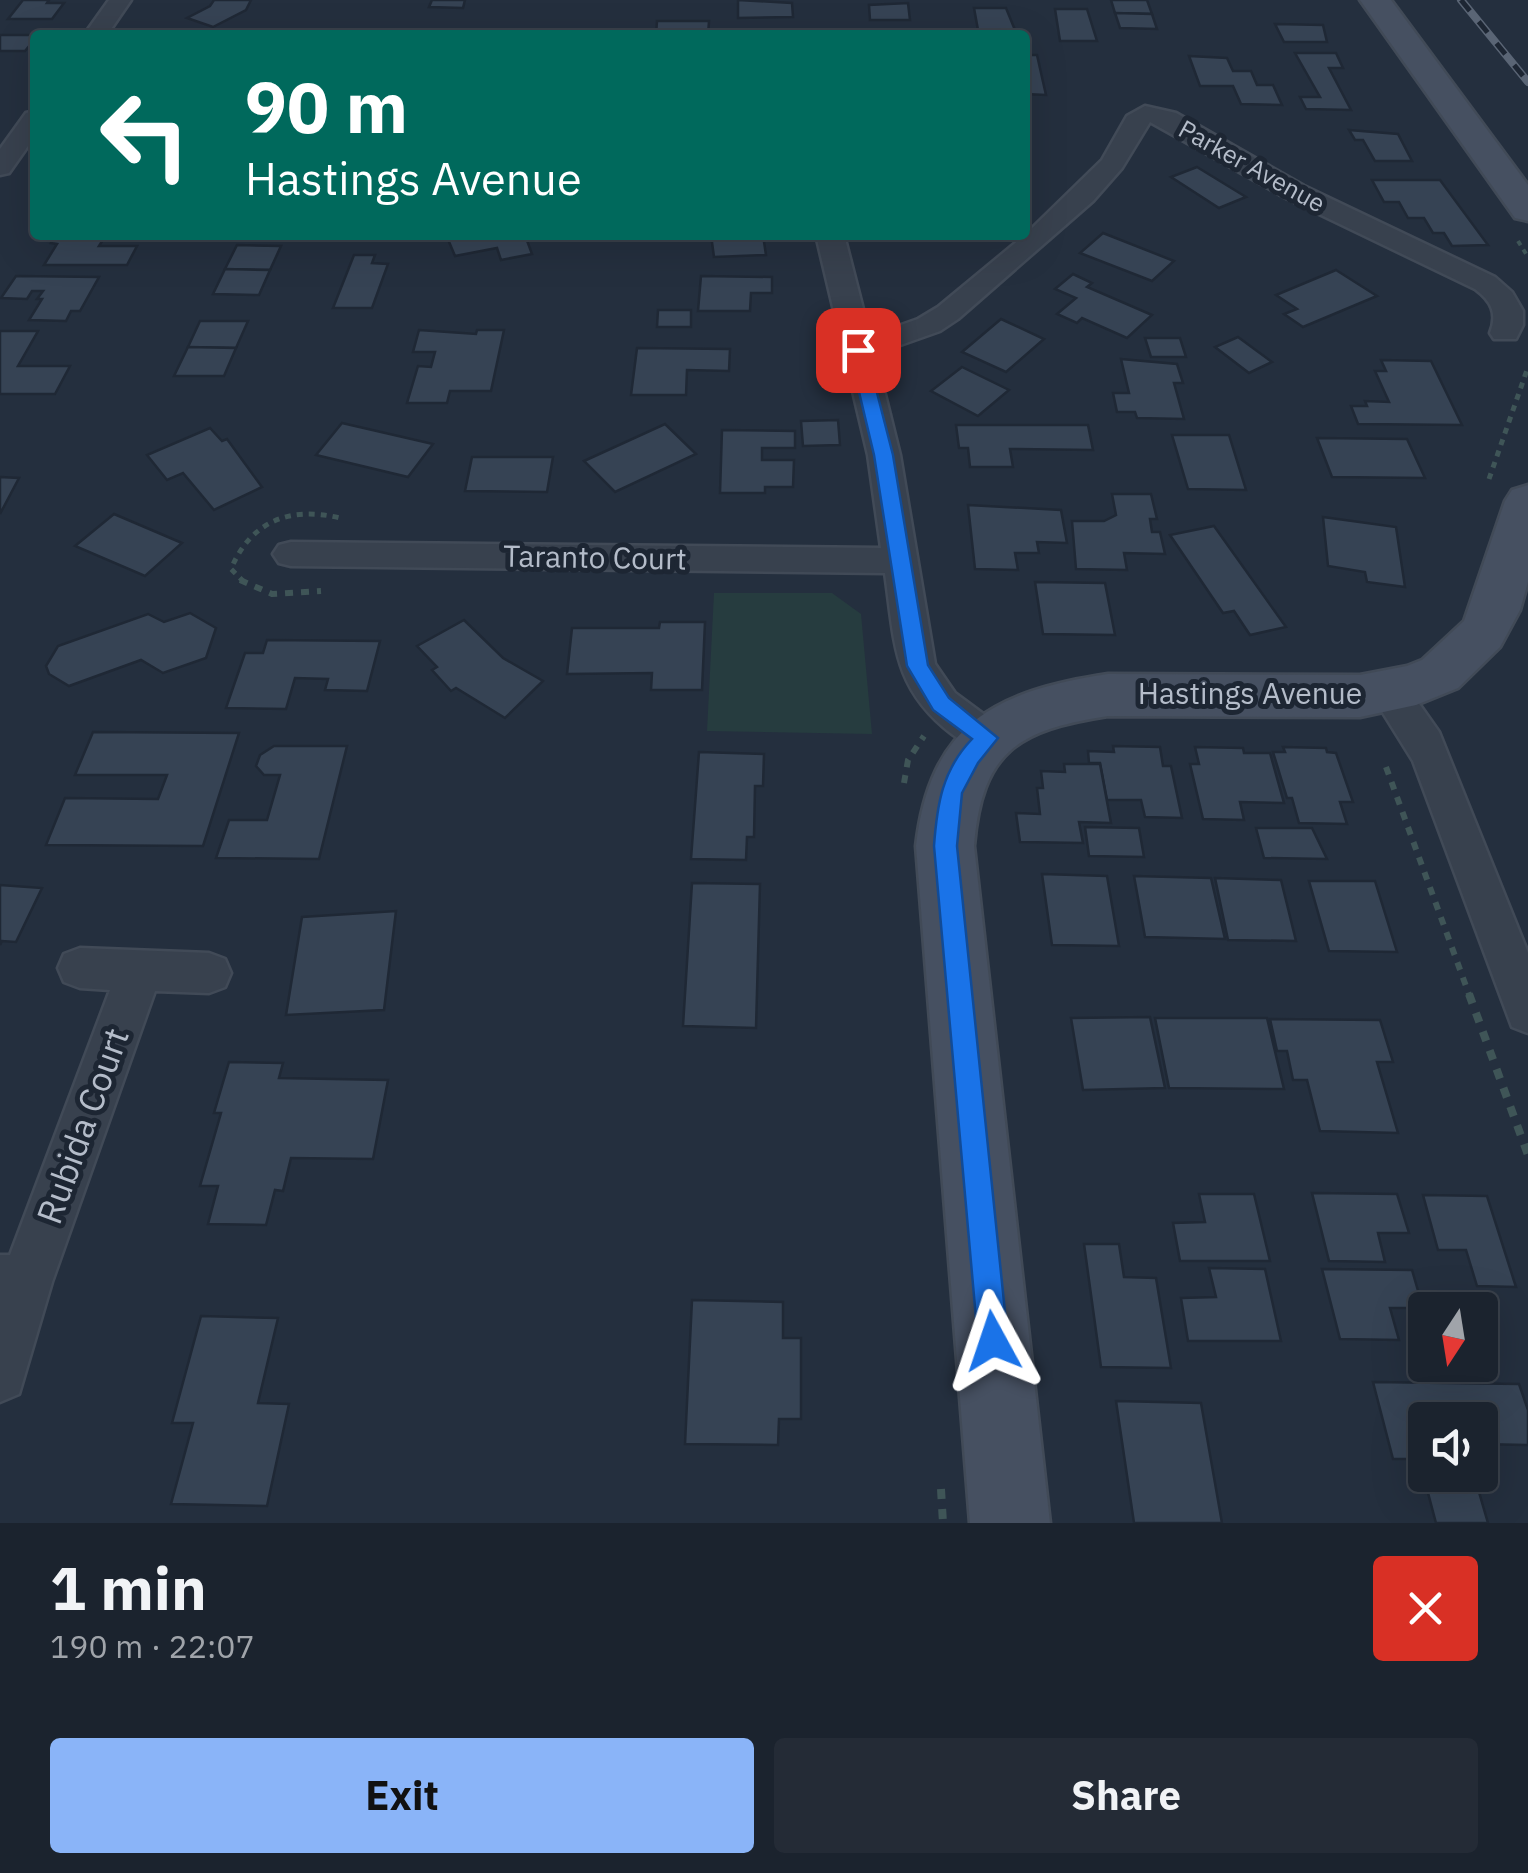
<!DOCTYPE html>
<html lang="en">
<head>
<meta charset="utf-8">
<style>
  body { margin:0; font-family:"IBM Plex Sans",sans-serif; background:#242b36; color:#f1f3f6; height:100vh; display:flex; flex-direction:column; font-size:38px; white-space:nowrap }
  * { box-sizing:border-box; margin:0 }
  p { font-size:32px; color:#a0a4aa }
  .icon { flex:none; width:55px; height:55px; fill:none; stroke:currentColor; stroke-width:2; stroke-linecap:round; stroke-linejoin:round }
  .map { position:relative; height:1523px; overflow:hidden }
  .side { display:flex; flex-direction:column; background:#1b232e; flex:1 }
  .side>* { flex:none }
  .hud { position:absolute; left:30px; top:30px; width:1000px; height:210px; border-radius:10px; box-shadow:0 10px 40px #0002,0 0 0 2px #39404a; background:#00695c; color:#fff; overflow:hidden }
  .needle { width:65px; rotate:192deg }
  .tools { position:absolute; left:1408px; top:1292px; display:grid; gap:20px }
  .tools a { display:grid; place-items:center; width:90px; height:90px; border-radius:10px; background:#1b232e; box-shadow:0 10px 40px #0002,0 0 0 2px #39404a; font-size:50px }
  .pin { position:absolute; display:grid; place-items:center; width:85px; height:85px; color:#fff; margin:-42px; border-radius:20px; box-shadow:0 5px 15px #0006 }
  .me { position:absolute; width:110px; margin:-55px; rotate:355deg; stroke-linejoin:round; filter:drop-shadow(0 0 8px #0008) }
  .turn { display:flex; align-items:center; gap:35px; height:210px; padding:0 50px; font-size:45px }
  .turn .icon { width:130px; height:130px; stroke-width:2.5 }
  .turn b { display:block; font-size:70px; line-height:85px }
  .round { display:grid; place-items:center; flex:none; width:105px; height:105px; border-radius:10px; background:#242b36 }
  .summary { display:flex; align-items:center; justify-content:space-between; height:170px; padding:0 50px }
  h1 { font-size:60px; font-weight:700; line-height:75px }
  .cta { display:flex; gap:20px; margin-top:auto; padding:20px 50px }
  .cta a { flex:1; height:115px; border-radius:10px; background:#8ab4f8; color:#111; font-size:40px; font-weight:700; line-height:115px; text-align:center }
  .cta a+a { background:#242b36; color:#f1f3f6 }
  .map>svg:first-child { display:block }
  .green { fill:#263c3f }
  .building { fill:#364354; stroke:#1f2835; stroke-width:2.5 }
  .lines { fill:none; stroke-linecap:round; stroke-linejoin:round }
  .minor-casing { stroke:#414a57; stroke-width:5 }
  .secondary-casing { stroke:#414a57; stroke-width:5 }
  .path-far3 { stroke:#3f5557; stroke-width:4; stroke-dasharray:5 5; stroke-linecap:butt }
  .path-far2 { stroke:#3f5557; stroke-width:5; stroke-dasharray:6 6; stroke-linecap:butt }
  .path-far1 { stroke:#3f5557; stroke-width:6; stroke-dasharray:8 8; stroke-linecap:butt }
  .path { stroke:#3f5557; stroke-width:8; stroke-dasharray:10 10; stroke-linecap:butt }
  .minor { fill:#38414e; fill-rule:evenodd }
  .secondary { fill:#465061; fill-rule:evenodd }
  .rail-casing { stroke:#5a6575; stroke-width:8 }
  .rail { stroke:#1d2633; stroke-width:5; stroke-dasharray:14; stroke-linecap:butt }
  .route { fill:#1a73e8; stroke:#114b97; stroke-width:2.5 }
  .labels { text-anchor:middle; stroke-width:10; stroke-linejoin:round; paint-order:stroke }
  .far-street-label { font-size:25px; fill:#b4bcc9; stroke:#1d2633 }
  .street-label { font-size:30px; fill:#b4bcc9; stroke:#1d2633 }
  .near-street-label { font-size:35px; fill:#b4bcc9; stroke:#1d2633 }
</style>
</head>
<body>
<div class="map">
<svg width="1528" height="1523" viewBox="0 0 1528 1523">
  <rect width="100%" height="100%" fill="#242f3e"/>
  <polygon class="green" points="714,593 832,593 861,614 872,734 707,731"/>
  <g class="building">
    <polygon points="23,0 49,0 47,3 64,3 52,19 8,19"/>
    <polygon points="214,0 251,0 246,10 213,27 187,18 210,6"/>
    <polygon points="432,0 465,0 463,8 429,7"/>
    <polygon points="738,0 792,3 793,17 738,18"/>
    <polygon points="1111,0 1147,0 1152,14 1115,13"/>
    <polygon points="908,3 910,20 870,20 869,5"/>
    <polygon points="974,8 1006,8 1015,30 978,30"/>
    <polygon points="1055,9 1087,9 1097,41 1060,41"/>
    <polygon points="1115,13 1152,14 1157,29 1120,28"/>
    <polygon points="657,21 709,21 708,35 656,35"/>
    <polygon points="1275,24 1323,25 1327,42 1284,42"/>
    <polygon points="0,35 35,35 35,39 25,51 0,51"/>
    <polygon points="1295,53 1336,53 1343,68 1329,68 1351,110 1306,109 1300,97 1320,97"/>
    <polygon points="1025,55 1037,55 1046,95 1025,94"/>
    <polygon points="1189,56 1227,58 1233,71 1251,71 1257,85 1273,85 1282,105 1241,104 1233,86 1200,86"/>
    <polygon points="1349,130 1398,134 1412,161 1375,161 1363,140 1355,140"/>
    <polygon points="1197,167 1246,197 1219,208 1171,177"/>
    <polygon points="1372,180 1440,180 1488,245 1452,246 1444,233 1433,233 1424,218 1408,218 1399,202 1384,202"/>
    <polygon points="1103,233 1174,261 1152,281 1080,253"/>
    <polygon points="57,235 106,235 99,246 137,246 127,265 44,265 57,244 51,243"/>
    <polygon points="459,235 525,235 532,254 501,260 497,248 455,256 447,237"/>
    <polygon points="711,235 763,235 766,255 714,257"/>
    <polygon points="237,245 281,246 270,270 225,269"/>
    <polygon points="354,255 375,255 372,263 388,264 372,308 333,308"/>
    <polygon points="225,269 270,270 259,295 213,294"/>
    <polygon points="1336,270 1377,296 1303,327 1284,314 1297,309 1276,295"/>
    <polygon points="1073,274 1092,283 1087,287 1152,315 1127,338 1082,318 1077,323 1057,314 1076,298 1055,289"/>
    <polygon points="16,276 99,277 80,311 71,311 66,321 29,320 42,299 37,299 43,291 32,291 27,299 1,298"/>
    <polygon points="701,276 772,277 772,293 751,293 750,311 698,311"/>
    <polygon points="658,310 691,310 691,327 657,327"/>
    <polygon points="1001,319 1044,339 1006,372 962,352"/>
    <polygon points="200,321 248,321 236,348 188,347"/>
    <polygon points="419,330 476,334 477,330 504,330 491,391 450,391 447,403 407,403 418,366 431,367 435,352 413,352"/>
    <polygon points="0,331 38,331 18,366 70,366 55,394 0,394"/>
    <polygon points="1238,337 1272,362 1249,373 1215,347"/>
    <polygon points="1145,338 1180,338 1186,357 1151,357"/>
    <polygon points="188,347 236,348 224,376 174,376"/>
    <polygon points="637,348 730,349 729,371 687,370 686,395 631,395"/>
    <polygon points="1121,359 1177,364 1183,383 1174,383 1184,419 1137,418 1135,412 1117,412 1113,393 1129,393"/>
    <polygon points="1381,360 1431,361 1462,425 1358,424 1351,406 1367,406 1365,401 1389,402 1375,371 1386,371"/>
    <polygon points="962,367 1009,390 978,416 931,391"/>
    <polygon points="838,420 840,445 803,446 801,421"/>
    <polygon points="342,423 433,444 408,477 316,455"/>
    <polygon points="665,424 696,454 615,492 584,461"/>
    <polygon points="956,425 1088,425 1093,450 1010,449 1013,467 970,467 968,448 959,448"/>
    <polygon points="210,428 222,441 227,439 262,487 214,510 183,473 167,480 147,455"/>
    <polygon points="722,430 795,431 795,448 762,448 762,460 794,460 793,487 765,487 765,493 720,493"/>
    <polygon points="1172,435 1229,435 1246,490 1188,489"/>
    <polygon points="1317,438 1407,439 1425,478 1332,477"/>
    <polygon points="472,457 553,457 547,492 465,491"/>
    <polygon points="0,477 19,478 0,514"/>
    <polygon points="1112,494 1151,494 1157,519 1150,519 1152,532 1160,532 1165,554 1124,553 1127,570 1076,569 1072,521 1104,521 1116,515"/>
    <polygon points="968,505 1061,510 1067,543 1037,542 1039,553 1015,553 1018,570 975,569"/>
    <polygon points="114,514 182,543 145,576 75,546"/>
    <polygon points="1323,517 1396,527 1405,587 1367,582 1365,572 1328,566"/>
    <polygon points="1214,526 1286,627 1250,635 1234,611 1223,613 1170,535"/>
    <polygon points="1035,582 1105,583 1115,635 1043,634"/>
    <polygon points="190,613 216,628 206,658 163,673 141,660 69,686 49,674 46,666 58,646 148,614 164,622"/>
    <polygon points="464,620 503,658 543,681 505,718 456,688 451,691 432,670 437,667 417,646"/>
    <polygon points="660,622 705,622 702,690 651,690 652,673 567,674 572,628 659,628"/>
    <polygon points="267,640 380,641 367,691 325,690 328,679 295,678 286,709 226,708 245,653 263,653"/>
    <polygon points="93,732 239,733 203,846 46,845 65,798 158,799 167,775 75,775"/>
    <polygon points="274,746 347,746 319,859 216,858 229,820 267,820 280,775 264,775 256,766 260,755"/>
    <polygon points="1113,746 1160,747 1163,766 1171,766 1182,818 1145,817 1141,800 1107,800 1100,763 1089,763 1088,751 1114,752"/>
    <polygon points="1195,747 1243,748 1244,753 1270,753 1284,803 1240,802 1244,820 1203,819 1190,764 1199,764"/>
    <polygon points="1283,747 1326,748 1327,752 1336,753 1353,802 1340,802 1347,824 1299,823 1292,798 1287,798 1273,752 1285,752"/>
    <polygon points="699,752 764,754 763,786 755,786 754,837 747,837 746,860 691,859"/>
    <polygon points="1064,764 1100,764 1111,823 1079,822 1083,843 1020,842 1016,813 1040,814 1037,788 1043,788 1041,771 1065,772"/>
    <polygon points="1085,827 1139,828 1144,857 1089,856"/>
    <polygon points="1256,828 1312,828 1327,859 1264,858"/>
    <polygon points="1042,874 1107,876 1119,946 1052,945"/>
    <polygon points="1134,876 1211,878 1225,939 1145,937"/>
    <polygon points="1215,878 1281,880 1296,941 1228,940"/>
    <polygon points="1309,881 1375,881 1397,952 1329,951"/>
    <polygon points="692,883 760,884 756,1028 683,1026"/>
    <polygon points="0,885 42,888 16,942 2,941 0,945"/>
    <polygon points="396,911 384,1010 286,1015 302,917"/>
    <polygon points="1150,1017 1165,1088 1083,1090 1071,1018"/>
    <polygon points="1155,1018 1267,1018 1284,1089 1169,1088"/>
    <polygon points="1270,1019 1380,1020 1393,1062 1377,1062 1398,1133 1320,1131 1307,1080 1293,1080 1287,1051 1277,1051"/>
    <polygon points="229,1062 283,1063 279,1078 388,1080 373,1159 291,1158 283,1191 275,1190 266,1225 208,1224 218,1186 200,1186 221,1113 214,1113"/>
    <polygon points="1312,1193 1397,1194 1409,1233 1378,1233 1385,1262 1329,1261"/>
    <polygon points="1199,1194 1254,1194 1270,1261 1180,1261 1173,1223 1205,1222"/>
    <polygon points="1423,1195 1487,1196 1516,1287 1477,1286 1466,1250 1438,1250"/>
    <polygon points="1084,1244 1119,1244 1124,1277 1156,1278 1171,1368 1101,1367"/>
    <polygon points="1209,1268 1265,1269 1281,1341 1188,1341 1181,1298 1216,1297"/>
    <polygon points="1322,1269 1412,1270 1423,1308 1390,1308 1399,1340 1340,1339"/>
    <polygon points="692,1300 783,1302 783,1338 801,1338 801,1419 779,1419 778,1445 685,1444"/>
    <polygon points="201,1316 278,1318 258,1403 289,1404 267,1506 171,1504 193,1423 172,1423"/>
    <polygon points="1373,1382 1519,1384 1528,1410 1528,1445 1480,1444 1480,1420 1425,1420 1425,1475 1474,1475 1488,1523 1436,1523 1419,1459 1393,1459"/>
    <polygon points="1116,1401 1201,1403 1222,1523 1134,1523"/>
  </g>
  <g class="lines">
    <defs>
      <g id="minor">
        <polygon points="109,0 131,0 107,35 84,35"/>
        <path d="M1145 106 1176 113 1304 186 1495 277 1512 292 1523 311V325L1516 339H1494L1490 333C1498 313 1491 301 1475 289L1286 198 1150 122 1122 168 1093 201 958 319 940 331 875 354 900 455 935 664 955 693 1001 727 1007 738 1001 749C980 756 969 746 952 734 892 688 895 642 885 573L291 566 279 563 273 554 279 545 291 542 881 548 868 455 816 235H844L870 336 918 319 938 307 1025 235 1102 160 1127 116Z"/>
        <polygon points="35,111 35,136 9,173 0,175 0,149 26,113"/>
        <polygon points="1389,677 1403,681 1439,732 1528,953 1528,1033 1512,1027 1413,761 1370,692 1375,681"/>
        <polygon points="80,948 209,953 225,959 231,973 225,987 209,993 155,991 52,1282 19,1394 0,1402 0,1255 10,1255 110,990 80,988 64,982 58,968 64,954"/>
      </g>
      <g id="secondary">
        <polygon points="1360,0 1391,0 1528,185 1528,221 1515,218"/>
        <path d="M1528 485V582L1520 610 1500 647 1458 688 1416 705 1360 717 1108 716C1018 730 982 751 974 846L1050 1523H970L916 846C930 724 995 691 1108 674L1360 675 1407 666 1422 660 1464 621 1505 501 1512 490Z"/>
      </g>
    </defs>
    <use href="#minor" class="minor-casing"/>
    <use href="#secondary" class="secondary-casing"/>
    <polyline class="path-far3" points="1518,241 1528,257"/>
    <g class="path-far2">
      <polyline points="1489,479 1528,367"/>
      <path d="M244 582 231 569C251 521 290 506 340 518"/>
    </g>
    <g class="path-far1">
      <polyline points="240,580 272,594 321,591"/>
      <polyline points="1386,767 1470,997"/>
      <polyline points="904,783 908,760 924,736"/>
    </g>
    <g class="path">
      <polyline points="1469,994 1528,1155"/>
      <polyline points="941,1489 943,1523"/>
    </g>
    <use href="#minor" class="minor"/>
    <use href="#secondary" class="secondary"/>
    <defs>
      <polyline id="rail" points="1461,0 1528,82"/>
    </defs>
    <use href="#rail" class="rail-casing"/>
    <use href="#rail" class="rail"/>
  </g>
  <path class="route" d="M858 345 866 350 893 455 928 665 949 698 998 738 978 763 962 793 957 846 1008 1341 1004 1352 993 1357 982 1352 978 1341 934 846C937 805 942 770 972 739L933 710 907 666 874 455 849 350Z"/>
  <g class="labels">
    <g class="far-street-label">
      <text transform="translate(1252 166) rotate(29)" y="9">Parker Avenue</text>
    </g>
    <g class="street-label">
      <text transform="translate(595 558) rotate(1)" y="10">Taranto Court</text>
      <text x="1250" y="704">Hastings Avenue</text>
    </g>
    <g class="near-street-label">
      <text transform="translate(83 1126) rotate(-70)" y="12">Rubida Court</text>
    </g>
  </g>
</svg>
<div class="tools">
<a><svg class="needle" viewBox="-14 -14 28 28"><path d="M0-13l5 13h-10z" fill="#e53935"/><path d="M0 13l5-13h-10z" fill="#a0a4aa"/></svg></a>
<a><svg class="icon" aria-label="sound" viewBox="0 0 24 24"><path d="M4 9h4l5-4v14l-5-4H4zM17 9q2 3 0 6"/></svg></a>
</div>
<div class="pin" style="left:858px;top:350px;background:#d93025"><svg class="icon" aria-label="arrive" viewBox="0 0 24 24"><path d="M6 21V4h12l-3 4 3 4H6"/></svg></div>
<svg class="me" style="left:993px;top:1341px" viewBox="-20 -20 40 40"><path d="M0-17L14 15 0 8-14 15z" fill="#1a73e8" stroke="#fff" stroke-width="4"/></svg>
<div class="hud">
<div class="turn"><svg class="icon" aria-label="left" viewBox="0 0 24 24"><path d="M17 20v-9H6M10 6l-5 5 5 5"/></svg><div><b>90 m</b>Hastings Avenue</div></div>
</div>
</div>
<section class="side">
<div class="summary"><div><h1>1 min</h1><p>190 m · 22:07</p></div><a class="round" style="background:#d93025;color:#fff"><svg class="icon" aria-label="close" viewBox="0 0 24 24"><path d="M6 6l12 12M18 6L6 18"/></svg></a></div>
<div class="cta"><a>Exit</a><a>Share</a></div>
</section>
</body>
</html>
